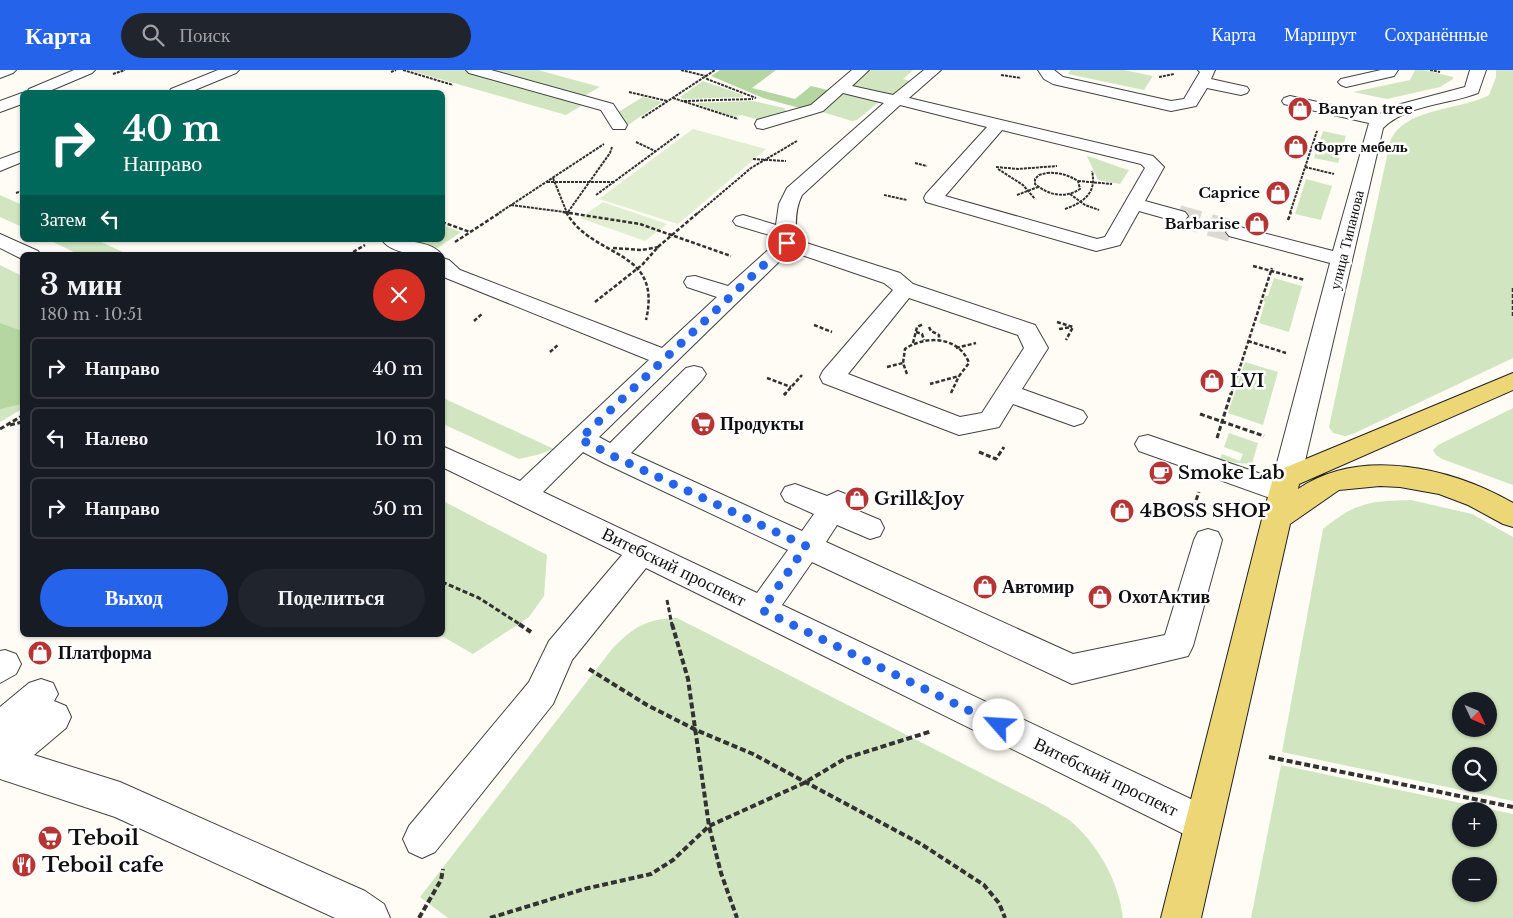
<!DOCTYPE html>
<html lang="ru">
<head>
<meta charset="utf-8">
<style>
  body { margin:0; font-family:"Libre Baskerville",serif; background:#20242c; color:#f1f3f6; height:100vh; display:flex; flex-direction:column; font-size:19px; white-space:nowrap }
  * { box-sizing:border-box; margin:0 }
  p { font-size:16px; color:#9ea1a6 }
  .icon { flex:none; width:28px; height:28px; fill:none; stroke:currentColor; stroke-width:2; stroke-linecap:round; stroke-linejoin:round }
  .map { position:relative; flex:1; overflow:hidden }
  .details { position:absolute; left:20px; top:182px; width:425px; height:385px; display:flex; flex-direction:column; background:#171b24; border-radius:8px; box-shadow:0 1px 4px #0004 }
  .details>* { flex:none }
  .guide { position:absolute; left:20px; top:20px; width:425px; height:152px; border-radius:8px; box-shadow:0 1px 4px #0004; background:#00695c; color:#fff; overflow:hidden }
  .needle { width:32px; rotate:134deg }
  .controls { position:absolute; left:1452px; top:622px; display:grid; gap:10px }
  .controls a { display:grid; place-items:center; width:45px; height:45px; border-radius:50%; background:#171b24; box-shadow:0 1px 4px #0004; font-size:25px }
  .pin { position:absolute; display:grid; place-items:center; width:42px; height:42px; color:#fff; margin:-21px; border:2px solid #fff; border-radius:50%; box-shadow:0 1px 5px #0007 }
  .me { position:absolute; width:55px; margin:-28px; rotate:296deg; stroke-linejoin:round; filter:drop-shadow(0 0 4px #0008) }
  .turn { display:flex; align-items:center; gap:18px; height:105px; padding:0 20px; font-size:22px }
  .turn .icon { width:65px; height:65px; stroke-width:2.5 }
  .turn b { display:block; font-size:35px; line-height:42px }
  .then { display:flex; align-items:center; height:48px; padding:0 20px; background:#0003; gap:10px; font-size:19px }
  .round { display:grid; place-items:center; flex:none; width:52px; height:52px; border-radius:26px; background:#20242c }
  .summary { display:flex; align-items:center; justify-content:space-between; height:85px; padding:0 20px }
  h1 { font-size:30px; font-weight:600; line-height:38px }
  .cta { display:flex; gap:10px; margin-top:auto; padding:10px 20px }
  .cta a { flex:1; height:58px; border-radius:30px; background:#2563eb; color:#fff; font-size:20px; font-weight:600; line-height:58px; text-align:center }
  .cta a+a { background:#20242c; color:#f1f3f6 }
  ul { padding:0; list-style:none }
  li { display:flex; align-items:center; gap:15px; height:62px; margin:0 10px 8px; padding:0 10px; border:2px solid #363941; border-radius:8px }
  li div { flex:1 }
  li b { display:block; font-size:19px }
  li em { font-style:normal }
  header { display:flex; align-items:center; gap:30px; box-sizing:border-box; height:70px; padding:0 25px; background:#2563eb; color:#fff }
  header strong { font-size:24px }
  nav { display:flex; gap:28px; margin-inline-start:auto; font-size:18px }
  .search { width:350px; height:45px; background:#20242c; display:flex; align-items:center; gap:12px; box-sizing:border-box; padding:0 18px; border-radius:28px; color:#9ea1a6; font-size:19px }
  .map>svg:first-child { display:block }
  .green { fill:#d1e6c0; fill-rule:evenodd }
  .forest { fill:#b5d6a0 }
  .pitch { fill:#e2eed1 }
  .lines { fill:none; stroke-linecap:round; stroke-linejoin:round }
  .minor-tunnel { stroke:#dad9d2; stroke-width:22; stroke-dasharray:22 11; stroke-linecap:butt }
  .minor-casing { stroke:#434343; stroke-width:2 }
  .major-casing { stroke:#212121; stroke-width:2 }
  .path-far3 { stroke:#323232; stroke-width:2; stroke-dasharray:3 1; stroke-linecap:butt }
  .path-far2 { stroke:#323232; stroke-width:2.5; stroke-dasharray:4 2; stroke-linecap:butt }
  .path-far1 { stroke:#323232; stroke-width:3; stroke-dasharray:5 2.5; stroke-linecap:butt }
  .path { stroke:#323232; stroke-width:4; stroke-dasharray:6 3; stroke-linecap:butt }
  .minor { fill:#fff; fill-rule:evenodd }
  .major { fill:#ecd676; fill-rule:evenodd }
  .route { stroke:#2563eb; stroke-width:9; stroke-dasharray:0 16.2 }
  .labels { text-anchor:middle; stroke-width:5; stroke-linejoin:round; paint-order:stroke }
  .far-poi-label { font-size:15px; font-weight:bold; fill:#101010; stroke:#fff; text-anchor:start }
  .far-street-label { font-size:15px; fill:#101010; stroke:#fff }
  .poi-label { font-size:18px; font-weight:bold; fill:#101010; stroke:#fff; text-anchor:start }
  .street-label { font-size:18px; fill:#101010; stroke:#fff }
  .near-poi-label { font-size:21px; font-weight:bold; fill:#101010; stroke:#fff; text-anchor:start }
</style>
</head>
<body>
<header>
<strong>Карта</strong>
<div class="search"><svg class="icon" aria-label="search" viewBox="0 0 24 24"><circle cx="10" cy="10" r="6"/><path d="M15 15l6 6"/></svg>Поиск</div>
<nav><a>Карта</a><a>Маршрут</a><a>Сохранённые</a></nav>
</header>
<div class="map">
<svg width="1513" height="848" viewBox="0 0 1513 848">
  <rect width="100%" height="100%" fill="#fefcf4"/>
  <g class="green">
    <polygon points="408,0 469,0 586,33 566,45"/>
    <polygon points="483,0 538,0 600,17 582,27"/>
    <polygon points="872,0 913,0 903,9 910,11 911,13 890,27 846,16 861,4"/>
    <polygon points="1071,0 1124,0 1153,6 1144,20 1068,4"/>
    <polygon points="1415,0 1424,0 1453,7 1453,9 1440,17 1387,29 1353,22 1410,10"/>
    <path d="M1496 0H1513V288L1355 363 1345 366 1333 363 1329 357 1390 72C1404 37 1459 41 1489 25L1496 7Z"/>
    <polygon points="703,11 743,25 743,27 684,29 680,27"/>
    <polygon points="843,22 880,31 857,50 852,51 819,41"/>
    <polygon points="643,27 662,32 625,57 615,44"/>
    <polygon points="753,31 784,38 786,41 760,50 741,45 735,47 697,34 698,33"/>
    <polygon points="1323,61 1346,66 1338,93 1314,88"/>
    <path d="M1087 86C1102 90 1114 96 1129 100L1120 114 1098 110Z"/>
    <polygon points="1306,109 1332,116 1321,150 1295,144"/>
    <polygon points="0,125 22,135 22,157 0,147"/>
    <polygon points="443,155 461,162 432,182 401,170 442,170"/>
    <polygon points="49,170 97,170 129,185 80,185"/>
    <polygon points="0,195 22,206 22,339 0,352"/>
    <polygon points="1274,208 1302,216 1289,262 1259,253 1265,232 1263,231 1265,226 1268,226"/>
    <polygon points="1245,292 1278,302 1263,355 1228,343"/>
    <polygon points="443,328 554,379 537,385 519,389 443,354"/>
    <polygon points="1513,338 1513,415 1442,389 1436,385 1433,380 1438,375"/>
    <polygon points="1229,363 1258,373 1252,394 1236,393 1220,389 1222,384 1240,391 1243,384 1224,377"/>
    <path d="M1411 430 1472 444 1513 467V731L1282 682 1323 459C1356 432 1370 431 1411 430ZM1461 631H1489V659H1461ZM1461 686H1489V714H1461Z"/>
    <polygon points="443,431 547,485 544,526 529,547 473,584 440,565 442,565"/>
    <path d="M677 548 1048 737C1056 743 1067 747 1074 754 1100 778 1119 813 1123 848H448L420 827 612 579C634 557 645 549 677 548Z"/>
    <path d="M1281 695 1513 744V848H1251ZM1461 741H1489V769H1461ZM1461 796H1489V824H1461Z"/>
  </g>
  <g class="forest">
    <polygon points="720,0 776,0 752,18 795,29 811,16 832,21 814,36 803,39 763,28 711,6"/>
    <polygon points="0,253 22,261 22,334 0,339"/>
  </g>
  <g class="pitch">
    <polygon points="693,59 766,79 678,154 599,129"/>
    <polygon points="603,132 667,154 645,171 580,148"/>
  </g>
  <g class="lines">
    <polyline class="minor-tunnel" points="1178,146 1236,162"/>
    <defs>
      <g id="minor">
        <polygon points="0,0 16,0 13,3 0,8"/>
        <polygon points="74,0 95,0 92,3 47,22 27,22 29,19"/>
        <polygon points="218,0 239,0 236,3 190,22 169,22 171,19"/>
        <polygon points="466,0 491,0 613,34 627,55 625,59 613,59 601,40 469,3"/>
        <path d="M852 0H869L852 16 893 25 924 0H941L909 28 1153 86 1164 97 1145 131 1185 142 1188 146 1185 150 1178 152 1139 141 1120 175 1096 181 926 132 924 128 926 124 987 57 900 35 802 125C795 139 795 154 797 170L900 203 913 214 1035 255 1048 278 1022 319 1083 341 1087 347 1083 353 1074 356 1013 334 999 357 959 365 823 313 820 307 823 301 893 220 884 213 790 181 599 367 610 373 686 298 694 296 702 298 706 304 702 310 631 383 802 461 814 444 785 431 781 424 785 417 795 414 827 426 838 421 848 425 852 432 849 437 880 450 884 458 880 466 870 469 837 455 826 472 1073 584 1165 565 1194 470 1198 462 1208 459 1218 462 1222 470 1193 576 1188 586 1072 614 812 492 782 535 1216 741 1222 754 1216 767 1203 773 1190 767 646 498 572 590 553 634 435 782 422 788 409 782 403 769 409 756 529 612 549 571 622 485 442 397V376L520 411 649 290 446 208 442 206V188L449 190 460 200 662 278 717 227 687 217 684 212 687 207 695 206 728 216 777 172 776 167 736 155 733 151 736 147 743 145 776 155 779 134 787 118 884 33 843 23 823 41 763 59 757 58 755 54 757 50 811 35ZM1002 60 1141 94 1145 98 1105 167 1097 169 945 126ZM909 228 1018 265 1024 278 982 343 960 347 848 304ZM583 382 604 393 788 480 757 523 543 422Z"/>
        <polygon points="1038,0 1054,0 1063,7 1171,31 1184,29 1200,2 1198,0 1215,0 1211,9 1247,17 1249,20 1247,23 1241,25 1207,18 1196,36 1171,41 1053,14 1044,9"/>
        <polygon points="1381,0 1398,0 1394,6 1346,17 1341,15 1338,12 1341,9"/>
        <path d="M1470 0H1486L1478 23C1447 35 1408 34 1383 58L1301 408 1297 415 1293 416 1297 422 1293 429 1283 432 1273 429 1139 381 1135 374 1139 367 1148 365 1273 408 1330 193 1229 166 1226 162 1229 158 1236 156 1333 181 1369 53 1284 34 1282 31 1284 28 1290 26 1378 45 1401 34 1465 17Z"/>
        <polygon points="22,23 22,34 0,42 0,31"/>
        <polygon points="22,81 22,92 0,101 0,89"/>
        <polygon points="0,164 38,181 41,185 22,185 22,189 0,178"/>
        <path d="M382 170C399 170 432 170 442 185 425 185 393 186 382 170Z"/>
        <polygon points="5,580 16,584 21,594 16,604 0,613 0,581"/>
        <polygon points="41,609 53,613 58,624 54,631 66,636 71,647 66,658 34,685 120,712 365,821 384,834 390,848 335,848 115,747 0,709 0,637 29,613"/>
      </g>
      <path id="major" d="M1513 303V320L1299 414 1298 419C1361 376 1452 398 1513 433V457L1503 454 1468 435 1439 424 1400 417 1380 416 1339 420 1290 454 1201 848H1161L1262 449 1273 408 1277 401Z"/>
    </defs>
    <use href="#minor" class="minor-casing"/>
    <use href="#major" class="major-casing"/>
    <g class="path-far3">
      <polyline points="403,0 453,15"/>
      <polyline points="681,0 706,6 707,9 756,28"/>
      <polyline points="1430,0 1440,2"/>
      <polyline points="391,2 396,0"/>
      <polyline points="113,4 125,0"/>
      <polyline points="1001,5 1021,8"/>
      <polyline points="1159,7 1174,4"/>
      <polyline points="629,22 667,31"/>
      <polyline points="673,28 738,49"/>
      <polyline points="684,31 753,29"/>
      <polyline points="642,48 715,0"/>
      <polyline points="636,72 655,81"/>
      <polyline points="753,89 786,91"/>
      <polyline points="915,93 927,96"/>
      <polyline points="996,97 1018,99 1057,96"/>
      <polyline points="1305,97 1334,104"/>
      <polyline points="998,99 1023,115 1035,129"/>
      <path d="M1047 103C1059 102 1068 105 1078 111L1080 119C1065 129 1048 125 1035 114V109L1039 105Z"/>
      <polyline points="553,108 567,143"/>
      <polyline points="1078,111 1112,114"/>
      <polyline points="547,112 613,112"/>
      <polyline points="16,123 22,121"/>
      <polyline points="1070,124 1085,135 1099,140"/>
      <polyline points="596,125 679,64"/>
      <polyline points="884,125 907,130"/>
      <polyline points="1017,125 1038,117"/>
      <polyline points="511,135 572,143"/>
      <path d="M1065 139C1084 132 1097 123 1092 101"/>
      <polyline points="568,142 610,83 612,77"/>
      <polyline points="499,143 604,74"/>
      <polyline points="698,143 751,98 797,71"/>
      <polyline points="1290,143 1317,61"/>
    </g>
    <g class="path-far2">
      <polyline points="563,142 640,154 731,186"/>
      <path d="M566 142C593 190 663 177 646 250"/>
      <polyline points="1288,150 1291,142"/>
      <polyline points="442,152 470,162"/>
      <polyline points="455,172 501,142"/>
      <polyline points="613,178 642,180 659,177"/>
      <polyline points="348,185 365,175"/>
      <polyline points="1253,196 1305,210"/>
      <polyline points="1513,218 1513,246"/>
      <polyline points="595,232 642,195 659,176 699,142"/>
      <polyline points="474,251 483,243"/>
      <polyline points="1057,252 1073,257 1066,270"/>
      <polyline points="814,255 832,262"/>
      <polyline points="929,257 931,261 939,265 939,271"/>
      <polyline points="1059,259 1072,257"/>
      <polyline points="916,262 922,264 924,270"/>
      <polyline points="1248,271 1286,283"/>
      <polyline points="913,273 917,257 923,254"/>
      <polyline points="956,278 976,273"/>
      <polyline points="550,282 559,274"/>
      <polyline points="887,297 903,293"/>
      <path d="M907 304 903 293 905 279C925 265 959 266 969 293L959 306 930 314"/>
      <polyline points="767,308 791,317"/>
      <polyline points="951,323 959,306"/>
      <polyline points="784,325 802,305"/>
      <polyline points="1231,325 1272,198"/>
    </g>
    <g class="path-far1">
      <polyline points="784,325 786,323"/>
      <polyline points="1200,344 1264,366"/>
      <polyline points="10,355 22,352"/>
      <polyline points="0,359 22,346"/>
      <polyline points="1217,368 1231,323"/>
      <polyline points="979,382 996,389 1004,377"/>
      <polyline points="1171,437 1190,445"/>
      <polyline points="1191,444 1199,422"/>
      <polyline points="442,512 479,528 521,555"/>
      <polyline points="667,530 672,555"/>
    </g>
    <g class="path">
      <polyline points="519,554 531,562"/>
      <polyline points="672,554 688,609 709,756 721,803 737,848"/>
      <polyline points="589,599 647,635 696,660 753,684 921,774 984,815 999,833 1005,848"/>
      <polyline points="1269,687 1513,737"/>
      <polyline points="419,848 441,810 443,799"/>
      <polyline points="490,848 584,819 651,804 673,790 709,756 804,713 846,688 932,661"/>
    </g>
    <use href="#minor" class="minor"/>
    <use href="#major" class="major"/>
  </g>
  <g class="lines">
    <polyline class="route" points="787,173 580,369 613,386 806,476 762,540 999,655"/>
  </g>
  <defs>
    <symbol id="shop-disc" viewBox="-11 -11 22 22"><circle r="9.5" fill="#b43534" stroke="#fff"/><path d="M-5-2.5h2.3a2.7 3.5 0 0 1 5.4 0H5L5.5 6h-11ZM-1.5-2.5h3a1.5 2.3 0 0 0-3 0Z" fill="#fff"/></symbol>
    <symbol id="supermarket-disc" viewBox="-11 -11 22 22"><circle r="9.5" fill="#b43534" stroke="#fff"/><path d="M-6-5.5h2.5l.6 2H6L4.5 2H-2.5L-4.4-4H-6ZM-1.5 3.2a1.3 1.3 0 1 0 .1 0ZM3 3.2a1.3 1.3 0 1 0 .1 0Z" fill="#fff"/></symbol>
    <symbol id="cafe-disc" viewBox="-11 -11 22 22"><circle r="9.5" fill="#b43534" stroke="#fff"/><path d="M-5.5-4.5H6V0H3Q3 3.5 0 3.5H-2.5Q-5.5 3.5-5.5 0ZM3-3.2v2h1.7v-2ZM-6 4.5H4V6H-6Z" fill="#fff"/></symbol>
    <symbol id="restaurant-disc" viewBox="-11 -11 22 22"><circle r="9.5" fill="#b43534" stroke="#fff"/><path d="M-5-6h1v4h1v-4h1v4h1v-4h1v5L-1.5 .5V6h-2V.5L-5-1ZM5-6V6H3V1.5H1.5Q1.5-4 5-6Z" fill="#fff"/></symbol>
  </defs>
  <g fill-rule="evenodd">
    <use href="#shop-disc" x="1286" y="25" width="28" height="28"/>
    <use href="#shop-disc" x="1282" y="63" width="28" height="28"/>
    <use href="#shop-disc" x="1264" y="109" width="28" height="28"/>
    <use href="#shop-disc" x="1243" y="140" width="28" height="28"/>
    <use href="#shop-disc" x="1198" y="297" width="28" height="28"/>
    <use href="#supermarket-disc" x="689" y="340" width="28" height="28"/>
    <use href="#cafe-disc" x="1147" y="389" width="28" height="28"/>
    <use href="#shop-disc" x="843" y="415" width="28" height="28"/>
    <use href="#shop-disc" x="1108" y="427" width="28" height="28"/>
    <use href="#shop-disc" x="971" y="503" width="28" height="28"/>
    <use href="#shop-disc" x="1086" y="513" width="28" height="28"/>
    <use href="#shop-disc" x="26" y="569" width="28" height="28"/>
    <use href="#supermarket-disc" x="36" y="754" width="28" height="28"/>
    <use href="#restaurant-disc" x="10" y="781" width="28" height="28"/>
  </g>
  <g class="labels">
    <g class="far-poi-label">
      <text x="1318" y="44">Banyan tree</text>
      <text x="1314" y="82">Форте мебель</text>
      <text x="1260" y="128" text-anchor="end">Caprice</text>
      <text x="1240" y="159" text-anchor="end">Barbarise</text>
    </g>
    <g class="far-street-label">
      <text transform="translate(1347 170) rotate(-76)" y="5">улица Типанова</text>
    </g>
    <g class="poi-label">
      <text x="1230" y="317">LVI</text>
      <text x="720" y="360">Продукты</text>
      <text x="1178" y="409">Smoke Lab</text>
      <text x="874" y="435">Grill&amp;Joy</text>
      <text x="1140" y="447">4BOSS SHOP</text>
      <text x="1002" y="523">Автомир</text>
      <text x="1118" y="533">ОхотАктив</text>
      <text x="58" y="589">Платформа</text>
    </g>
    <g class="street-label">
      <text transform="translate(674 497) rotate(26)" y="6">Витебский проспект</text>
      <text transform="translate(1106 707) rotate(26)" y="6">Витебский проспект</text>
    </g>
    <g class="near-poi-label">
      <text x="68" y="775">Teboil</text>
      <text x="42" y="802">Teboil cafe</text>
    </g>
  </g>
</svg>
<div class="controls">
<a><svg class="needle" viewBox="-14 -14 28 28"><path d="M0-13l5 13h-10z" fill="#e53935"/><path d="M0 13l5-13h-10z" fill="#9ea1a6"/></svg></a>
<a><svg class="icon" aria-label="search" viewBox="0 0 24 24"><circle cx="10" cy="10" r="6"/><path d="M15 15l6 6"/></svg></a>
<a>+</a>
<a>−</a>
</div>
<div class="pin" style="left:787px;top:173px;background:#d93025"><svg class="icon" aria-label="arrive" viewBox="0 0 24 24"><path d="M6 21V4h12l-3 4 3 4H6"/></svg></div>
<svg class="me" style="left:999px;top:655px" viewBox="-20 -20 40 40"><circle r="19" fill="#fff"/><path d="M0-13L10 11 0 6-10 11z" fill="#2563eb"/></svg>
<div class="guide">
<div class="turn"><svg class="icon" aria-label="right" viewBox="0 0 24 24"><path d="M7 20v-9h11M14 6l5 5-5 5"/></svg><div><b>40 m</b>Направо</div></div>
<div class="then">Затем<svg class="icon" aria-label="left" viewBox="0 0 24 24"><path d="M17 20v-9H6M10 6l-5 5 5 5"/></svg></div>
</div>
<section class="details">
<div class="summary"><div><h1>3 мин</h1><p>180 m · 10:51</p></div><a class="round" style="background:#d93025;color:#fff"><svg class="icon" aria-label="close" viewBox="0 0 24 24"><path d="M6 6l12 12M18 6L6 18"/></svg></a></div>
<ul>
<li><svg class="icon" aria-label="right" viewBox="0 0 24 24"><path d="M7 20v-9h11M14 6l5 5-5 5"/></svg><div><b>Направо</b></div><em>40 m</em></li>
<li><svg class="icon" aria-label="left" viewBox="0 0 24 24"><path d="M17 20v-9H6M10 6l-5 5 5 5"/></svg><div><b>Налево</b></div><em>10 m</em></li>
<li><svg class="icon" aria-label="right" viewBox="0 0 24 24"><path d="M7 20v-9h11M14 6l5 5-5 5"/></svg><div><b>Направо</b></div><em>50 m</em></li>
</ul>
<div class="cta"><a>Выход</a><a>Поделиться</a></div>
</section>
</div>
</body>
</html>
